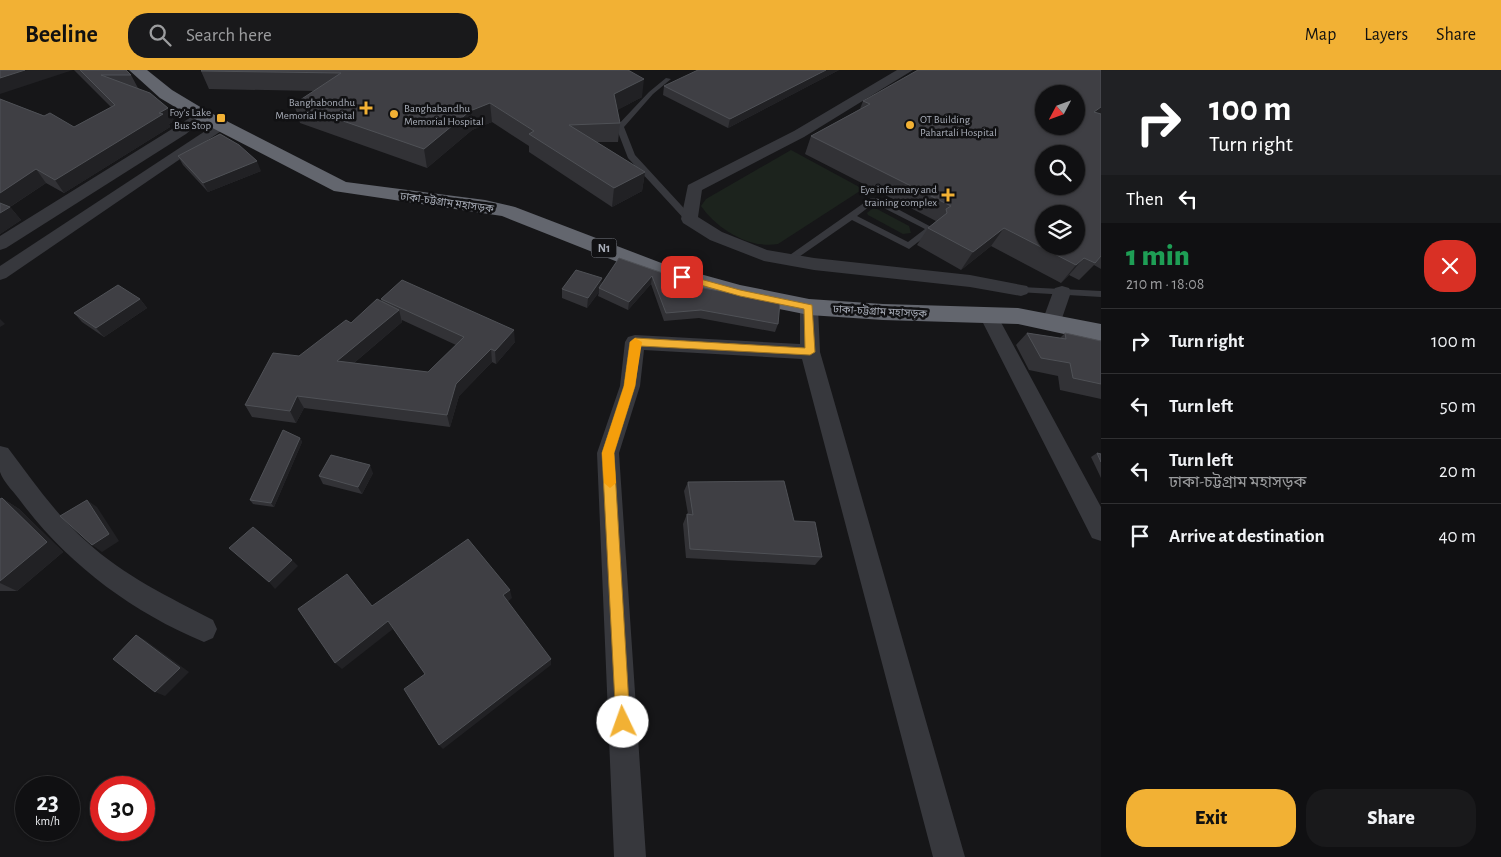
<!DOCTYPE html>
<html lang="en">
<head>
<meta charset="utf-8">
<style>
  body { margin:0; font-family:"Alegreya Sans","Noto Sans Bengali",sans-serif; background:#19191b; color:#f1f3f6; height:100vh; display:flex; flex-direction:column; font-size:19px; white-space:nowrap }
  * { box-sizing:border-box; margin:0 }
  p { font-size:16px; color:#9c9d9f }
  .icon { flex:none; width:28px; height:28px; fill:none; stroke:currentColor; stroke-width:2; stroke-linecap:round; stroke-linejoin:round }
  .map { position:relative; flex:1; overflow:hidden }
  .sheet { display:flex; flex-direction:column; background:#101012; width:400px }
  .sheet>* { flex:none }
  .banner { background:#202124; color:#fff; overflow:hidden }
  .needle { width:32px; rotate:229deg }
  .tools { position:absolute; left:1035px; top:15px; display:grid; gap:10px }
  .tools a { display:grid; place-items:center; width:50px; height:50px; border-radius:50%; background:#101012; box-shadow:0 1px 4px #0004,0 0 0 1px #303032; font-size:25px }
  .speed { position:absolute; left:15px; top:706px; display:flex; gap:10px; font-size:25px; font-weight:700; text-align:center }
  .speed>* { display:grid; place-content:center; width:65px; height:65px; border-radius:50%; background:#101012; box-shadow:0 1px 4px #0004,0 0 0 1px #303032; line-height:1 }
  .speed small { font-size:12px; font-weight:400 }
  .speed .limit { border:8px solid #d22; background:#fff; color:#111 }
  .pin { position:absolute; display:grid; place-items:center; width:42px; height:42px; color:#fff; margin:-21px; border-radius:10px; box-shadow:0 2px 8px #0006 }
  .me { position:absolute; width:55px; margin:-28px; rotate:357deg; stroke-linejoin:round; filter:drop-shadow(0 0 4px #0008) }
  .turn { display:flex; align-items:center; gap:18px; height:105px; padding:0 25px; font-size:22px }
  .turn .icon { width:65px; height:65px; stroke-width:2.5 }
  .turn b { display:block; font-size:35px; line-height:42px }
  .then { display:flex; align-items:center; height:48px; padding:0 25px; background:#0003; gap:10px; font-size:19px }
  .round { display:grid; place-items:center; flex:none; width:52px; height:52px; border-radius:20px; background:#19191b }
  .head { display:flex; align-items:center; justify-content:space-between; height:85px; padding:0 25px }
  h1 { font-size:30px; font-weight:800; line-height:38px; color:#1e9e55 }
  .button { display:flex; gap:10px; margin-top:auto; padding:10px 25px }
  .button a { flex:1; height:58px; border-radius:20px; background:#f2b134; color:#111; font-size:20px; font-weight:800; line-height:58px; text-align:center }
  .button a+a { background:#19191b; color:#f1f3f6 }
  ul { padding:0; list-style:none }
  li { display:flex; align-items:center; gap:15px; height:65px; padding:0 25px; border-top:1px solid #303032 }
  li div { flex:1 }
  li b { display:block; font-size:19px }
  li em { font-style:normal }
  header { display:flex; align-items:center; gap:30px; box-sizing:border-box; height:70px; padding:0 25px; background:#f2b134; color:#111 }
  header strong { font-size:24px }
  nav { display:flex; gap:28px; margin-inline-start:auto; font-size:18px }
  .search { width:350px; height:45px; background:#19191b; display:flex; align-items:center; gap:12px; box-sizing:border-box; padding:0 18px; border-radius:20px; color:#9c9d9f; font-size:19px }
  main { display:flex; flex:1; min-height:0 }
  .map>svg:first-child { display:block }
  .green { fill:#1c231d }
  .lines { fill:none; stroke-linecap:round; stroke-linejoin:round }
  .lane { fill:#37383d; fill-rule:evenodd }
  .street { fill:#37383d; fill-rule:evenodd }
  .highway { fill:#63666e; fill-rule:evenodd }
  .wall { fill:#323236; fill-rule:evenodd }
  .shaded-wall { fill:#212124 }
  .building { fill:#3f3f44; stroke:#4f5156; fill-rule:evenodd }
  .route { fill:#f2b134; stroke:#9d7322 }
  .slow { fill:#f59e0b }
  .poi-dot { fill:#f2b134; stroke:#111113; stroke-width:2 }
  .labels { text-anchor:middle; stroke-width:5; stroke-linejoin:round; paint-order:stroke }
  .far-poi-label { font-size:11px; fill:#a8adb8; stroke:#111113; text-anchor:end }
  .far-street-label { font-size:11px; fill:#a8adb8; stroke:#111113 }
  .shield { fill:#111113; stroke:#7b7e86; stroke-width:1 }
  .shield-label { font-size:12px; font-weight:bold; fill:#a8adb8 }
</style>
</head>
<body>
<header>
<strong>Beeline</strong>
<div class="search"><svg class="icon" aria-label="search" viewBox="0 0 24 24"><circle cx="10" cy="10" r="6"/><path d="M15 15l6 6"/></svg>Search here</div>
<nav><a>Map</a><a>Layers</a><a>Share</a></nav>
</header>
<main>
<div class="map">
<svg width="1101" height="787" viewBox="0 0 1101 787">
  <rect width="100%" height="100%" fill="#161618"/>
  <g class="green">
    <path d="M791 80 863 119 778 174C749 179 717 159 701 136L706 129Z"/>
    <polygon points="872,139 877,139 909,156 911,163 903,164 868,145 867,143"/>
  </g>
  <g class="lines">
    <g class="lane">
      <polygon points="666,8 671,9 653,24 624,57 635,85 692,147 693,149 689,152 686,151 628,88 616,57 649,22"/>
      <path d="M871 128H877L935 159 909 179 852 150 793 191H787V187ZM874 133 925 159 908 172 857 146Z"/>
      <polygon points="1021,217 1101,221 1101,227 1018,222 1016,220"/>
    </g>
    <g class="street">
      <polygon points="897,0 913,0 804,67 702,120 698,147 722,162 767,180 814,188 970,205 1027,216 1030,220 1027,224 1021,226 970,217 814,200 764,191 710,170 683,153 681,149 688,115 794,61"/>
      <polygon points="201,41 208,45 186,64 6,178 0,180 0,166"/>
      <polygon points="222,50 227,51 229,54 227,57 6,208 0,210 0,196"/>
      <polygon points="1062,216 1069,218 1071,222 1059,257 1052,259 1045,257 1042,252 1053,222 1055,218"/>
      <polygon points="809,230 816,232 818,237 820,282 965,787 933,787 802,289 644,280 640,316 619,383 646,787 614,787 597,383 620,316 625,272 628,267 635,265 800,274 800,237 802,232"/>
      <polygon points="988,238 995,240 997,245 1101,437 1101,471 1092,468 979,245 981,240"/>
      <path d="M0 376 8 378C33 411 56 445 87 472 124 506 169 527 213 550L217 559 213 568 204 572C132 542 69 495 22 433 16 424 3 412 0 402 0 395 0 383 0 376Z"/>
    </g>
    <polygon class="highway" points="129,0 147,0 172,20 207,41 346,112 485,130 515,137 664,194 740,215 809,229 883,234 1018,238 1101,254 1101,272 1018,254 883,250 809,245 740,231 648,204 502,146 334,121 195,49 160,28"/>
  </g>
  <g class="wall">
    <polygon points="74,0 126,0 131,5 138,18 168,38 174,51 169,54 170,57 64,123 46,113 10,137 21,150 0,164 0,29 74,57 111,37"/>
    <polygon points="628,0 642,27 617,40 620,53 618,72 597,72 645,102 642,121 612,137 529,82 529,76 492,52 472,60 427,98 300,53 294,34 315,21 209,19 201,1"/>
    <polygon points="839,0 728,58 663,25 664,16"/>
    <polygon points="1101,0 1101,199 1094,195 1079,210 1069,205 1061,213 991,176 961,200 917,175 928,158 936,151 805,84 811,66 860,39 863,31"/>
    <polygon points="178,86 261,101 208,122 183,95"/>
    <polygon points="619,188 778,254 775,262 699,248 664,251 651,214 628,240 598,226 599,222 587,238 562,228 562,219 602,214"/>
    <polygon points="140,229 147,238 104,267 82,252 74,243"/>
    <path d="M381 229 515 272 496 294 492 292 459 326 450 357 304 338 296 353 252 347 245 335 299 286 351 253 382 232ZM402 250 456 275 428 302 354 293 402 252Z"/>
    <polygon points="1027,263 1060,268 1065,263 1101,271 1101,329 1060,320 1058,306 1029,300 1016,275"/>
    <polygon points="300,368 302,372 274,437 253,434 250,430"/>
    <polygon points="1097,383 1101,384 1101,408 1091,387"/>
    <polygon points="373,403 362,424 323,414 319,406"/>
    <polygon points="688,412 794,451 822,487 815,495 686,488 683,454 687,444 688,444 684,421"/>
    <polygon points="2,428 19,439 63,482 17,521 0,521 0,429"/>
  </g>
  <g class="shaded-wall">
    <polygon points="25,0 73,0 0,24 0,8"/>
    <polygon points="826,0 839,0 728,58 730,49"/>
    <polygon points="644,9 642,27 612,43 614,24"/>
    <polygon points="490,33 492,52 472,60 427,98 424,79 470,41"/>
    <polygon points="1101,37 1101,44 1094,42"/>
    <polygon points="168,38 174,51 169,54 170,57 64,123 55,110"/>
    <polygon points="257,91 261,101 208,122 203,113"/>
    <polygon points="36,99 46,113 2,142 0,140 0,123"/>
    <polygon points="645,102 642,121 612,137 614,118"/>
    <polygon points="10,137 21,150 0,164 0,143"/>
    <polygon points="1004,158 991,176 961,200 973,182"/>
    <polygon points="1084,188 1069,205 1061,213 1076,195"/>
    <polygon points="652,206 651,214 628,240 629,232"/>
    <polygon points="602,208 601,218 599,218 599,222 587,238 588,228"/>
    <polygon points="140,229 147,238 104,267 96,258"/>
    <polygon points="399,240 402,252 342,303 337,291"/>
    <polygon points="0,249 5,254 0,257"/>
    <polygon points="514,260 515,272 496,294 495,281"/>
    <polygon points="491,279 492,292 459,326 450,357 447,345 456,314"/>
    <polygon points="297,326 304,338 296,353 290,341"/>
    <polygon points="300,368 302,372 274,437 271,433"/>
    <polygon points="370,395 373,403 362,424 358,417"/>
    <polygon points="2,428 19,439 63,482 17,521 0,513"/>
    <polygon points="87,430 97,437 119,471 102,482 92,475"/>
    <polygon points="292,490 298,496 275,519 269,512"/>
    <polygon points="510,520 512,528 505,534 503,525"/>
    <polygon points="388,551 393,559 342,599 335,593"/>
    <polygon points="136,565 145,570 189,602 165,626 155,622"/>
    <polygon points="551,589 551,595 443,679 439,675"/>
  </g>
  <g class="building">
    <polygon points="0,0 25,0 0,8"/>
    <polygon points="80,0 126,0 131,5 101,5 150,23 168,38 159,43 163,44 55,110 36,99 0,123 0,29 44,46 50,43 74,57 115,35"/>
    <polygon points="202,0 628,0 644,9 614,24 620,53 569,55 645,102 614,118 529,64 534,61 490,33 470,41 424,79 294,34 341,3 201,1"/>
    <polygon points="698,0 826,0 730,49 664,16"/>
    <path d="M918 0H1101V37L1094 42 1101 44V186L1095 193 1084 188 1076 195 1004 158 973 182 928 158 947 143 946 139 951 136 811 66 870 34 863 31ZM1044 24H1076V56H1044ZM1044 84H1076V116H1044ZM1044 144H1076V176H1044Z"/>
    <polygon points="220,64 239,75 257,91 203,113 178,86"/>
    <polygon points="0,133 10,137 0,143"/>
    <polygon points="619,188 683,210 681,214 780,232 778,254 701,240 666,243 652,206 629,232 599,218"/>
    <polygon points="576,200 602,208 588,228 562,219"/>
    <polygon points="402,210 514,260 495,281 491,279 456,314 447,345 297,326 290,341 245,335 273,283 299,286 346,250 351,253 377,229 399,240 337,291 428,302 464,267 381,229"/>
    <polygon points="118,215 140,229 96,258 74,243"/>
    <polygon points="1027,263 1066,269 1065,263 1101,271 1101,314 1073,308 1070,293 1041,288"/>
    <polygon points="283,360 300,368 271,433 250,430"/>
    <polygon points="1097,383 1101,384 1101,392"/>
    <polygon points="331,385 370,395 358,417 319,406"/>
    <polygon points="784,411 794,451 815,452 822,487 690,479 687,444 693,445 688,412"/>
    <polygon points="2,428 47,472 0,511 0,429"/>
    <polygon points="87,430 109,464 92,475 60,446"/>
    <polygon points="253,457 292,490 269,512 229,478"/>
    <polygon points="468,469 510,520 503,525 551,589 439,675 404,619 425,604 388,551 335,593 298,539 347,504 372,536"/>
    <polygon points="136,565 180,598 155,622 113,589"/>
  </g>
  <polygon class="route" points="682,204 740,220 812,235 815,282 810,285 640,276 635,316 614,383 630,652 628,658 623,660 618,658 616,652 602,383 624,316 630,272 635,268 805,278 804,239 740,226 679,209 678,207"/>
  <polygon class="slow" points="635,268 642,272 635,316 614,383 616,413 610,418 604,413 602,383 624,316 630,272"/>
  <g class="poi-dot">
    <path d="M363.5 30.5h5v5h5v5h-5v5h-5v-5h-5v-5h5z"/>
    <circle cx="394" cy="44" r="5"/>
    <rect x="216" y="43" width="10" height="10" rx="2.5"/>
    <circle cx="910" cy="55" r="5"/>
    <path d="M945.5 117.5h5v5h5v5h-5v5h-5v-5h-5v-5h5z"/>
  </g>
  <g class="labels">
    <g class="far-poi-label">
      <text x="355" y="36">Banghabondhu<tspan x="355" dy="13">Memorial Hospital</tspan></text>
      <text x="404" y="42" text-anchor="start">Banghabandhu<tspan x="404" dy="13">Memorial Hospital</tspan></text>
      <text x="211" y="46">Foy's Lake<tspan x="211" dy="13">Bus Stop</tspan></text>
      <text x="920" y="53" text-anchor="start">OT Building<tspan x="920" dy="13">Pahartali Hospital</tspan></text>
      <text x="937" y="123">Eye infarmary and<tspan x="937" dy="13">training complex</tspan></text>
    </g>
    <g class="far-street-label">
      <text transform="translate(447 132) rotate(8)" y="4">ঢাকা-চট্টগ্রাম মহাসড়ক</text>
      <text transform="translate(880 241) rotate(3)" y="4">ঢাকা-চট্টগ্রাম মহাসড়ক</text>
    </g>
    <rect class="shield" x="591.5" y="168.5" width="25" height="19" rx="4"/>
    <g class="shield-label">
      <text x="604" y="182">N1</text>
    </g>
  </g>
</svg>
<div class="tools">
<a><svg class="needle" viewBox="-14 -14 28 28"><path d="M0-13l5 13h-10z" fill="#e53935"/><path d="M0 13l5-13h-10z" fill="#9c9d9f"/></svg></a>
<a><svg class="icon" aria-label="search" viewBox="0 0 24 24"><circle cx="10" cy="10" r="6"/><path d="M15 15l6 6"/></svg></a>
<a><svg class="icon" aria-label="layers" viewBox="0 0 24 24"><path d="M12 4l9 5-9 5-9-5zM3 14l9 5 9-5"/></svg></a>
</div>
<div class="speed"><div>23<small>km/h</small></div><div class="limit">30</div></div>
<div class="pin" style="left:682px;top:207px;background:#d93025"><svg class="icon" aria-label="arrive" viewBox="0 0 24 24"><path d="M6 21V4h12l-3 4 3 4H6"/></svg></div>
<svg class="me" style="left:623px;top:652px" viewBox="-20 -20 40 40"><circle r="19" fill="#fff"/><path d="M0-13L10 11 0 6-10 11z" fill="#f2b134"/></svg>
</div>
<section class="sheet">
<div class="banner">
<div class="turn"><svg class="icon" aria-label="right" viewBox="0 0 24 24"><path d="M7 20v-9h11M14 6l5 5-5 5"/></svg><div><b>100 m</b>Turn right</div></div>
<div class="then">Then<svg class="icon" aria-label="left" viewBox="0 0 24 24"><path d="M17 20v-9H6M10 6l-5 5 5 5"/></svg></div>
</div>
<div class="head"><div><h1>1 min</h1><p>210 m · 18:08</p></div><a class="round" style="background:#d93025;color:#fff"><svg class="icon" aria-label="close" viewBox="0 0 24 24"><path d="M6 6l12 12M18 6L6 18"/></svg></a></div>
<ul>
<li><svg class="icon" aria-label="right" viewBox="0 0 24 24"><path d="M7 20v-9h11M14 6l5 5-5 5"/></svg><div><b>Turn right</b></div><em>100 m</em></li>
<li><svg class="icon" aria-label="left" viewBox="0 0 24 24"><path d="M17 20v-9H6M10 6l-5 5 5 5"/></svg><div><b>Turn left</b></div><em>50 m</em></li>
<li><svg class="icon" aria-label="left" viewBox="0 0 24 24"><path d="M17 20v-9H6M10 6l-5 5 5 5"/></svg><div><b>Turn left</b><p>ঢাকা-চট্টগ্রাম মহাসড়ক</p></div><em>20 m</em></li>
<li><svg class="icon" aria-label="arrive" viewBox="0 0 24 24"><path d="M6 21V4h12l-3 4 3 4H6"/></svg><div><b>Arrive at destination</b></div><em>40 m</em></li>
</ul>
<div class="button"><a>Exit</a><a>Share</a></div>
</section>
</main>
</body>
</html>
